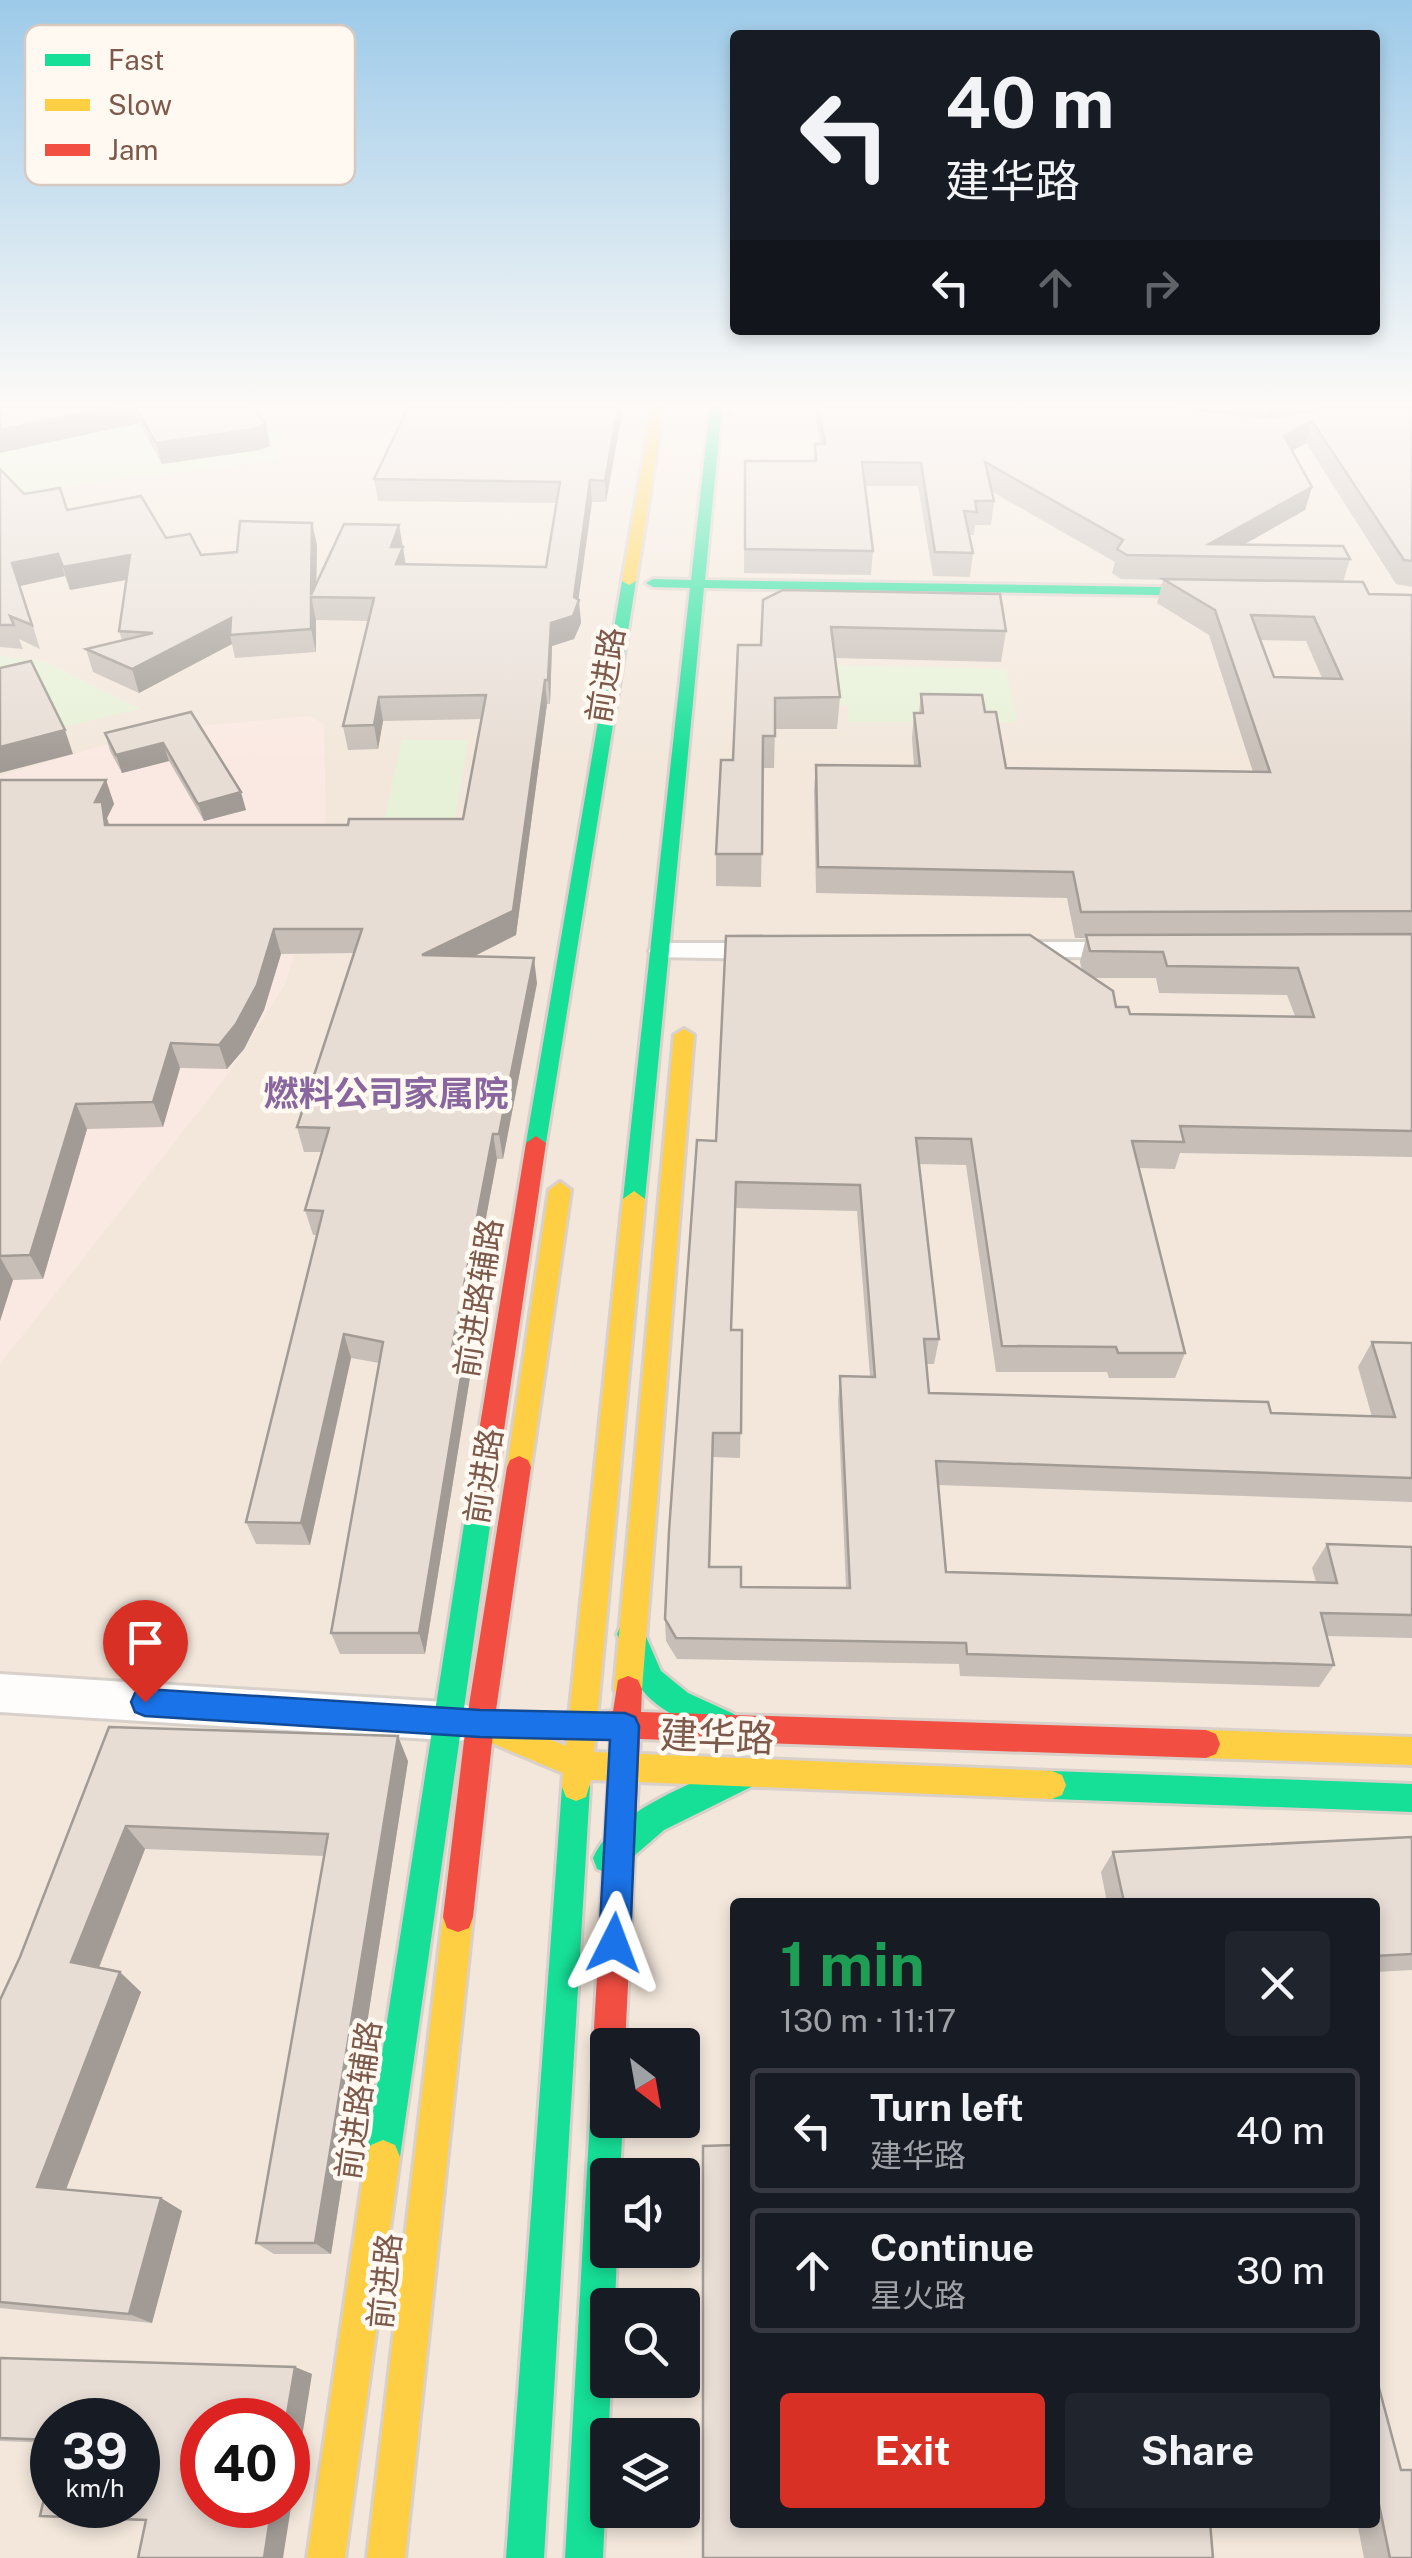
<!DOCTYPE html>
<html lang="en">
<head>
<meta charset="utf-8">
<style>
  body { margin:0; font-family:"Public Sans","Noto Sans SC",sans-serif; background:#20242c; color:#f1f3f6; height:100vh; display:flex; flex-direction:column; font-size:38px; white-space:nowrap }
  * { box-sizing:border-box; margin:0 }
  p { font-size:32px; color:#9ea1a6 }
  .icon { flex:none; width:55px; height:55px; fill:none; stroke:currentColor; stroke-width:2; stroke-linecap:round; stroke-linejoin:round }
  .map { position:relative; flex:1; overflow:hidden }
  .side { position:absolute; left:730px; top:1898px; width:650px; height:630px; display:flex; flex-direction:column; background:#171b24; border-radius:10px; box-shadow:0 5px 15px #0003 }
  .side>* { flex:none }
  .guide { position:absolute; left:730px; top:30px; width:650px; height:305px; border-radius:10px; box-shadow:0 5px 15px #0003; background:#171b24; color:#f1f3f6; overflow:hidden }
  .needle { width:65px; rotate:149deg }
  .controls { position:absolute; left:590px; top:2028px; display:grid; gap:20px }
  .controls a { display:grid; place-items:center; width:110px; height:110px; border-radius:10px; background:#171b24; box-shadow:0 5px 15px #0003; font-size:50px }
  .speed { position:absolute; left:30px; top:2398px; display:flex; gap:20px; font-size:50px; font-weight:700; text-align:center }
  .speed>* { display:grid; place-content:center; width:130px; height:130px; border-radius:50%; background:#171b24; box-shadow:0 5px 15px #0003; line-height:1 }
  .speed small { font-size:25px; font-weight:400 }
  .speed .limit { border:15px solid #d22; background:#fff; color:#111 }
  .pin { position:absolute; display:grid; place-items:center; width:85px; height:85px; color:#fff; margin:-102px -42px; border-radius:50% 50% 50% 0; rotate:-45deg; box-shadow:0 0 10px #0007 }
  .pin .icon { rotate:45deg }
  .me { position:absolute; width:110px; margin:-55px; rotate:3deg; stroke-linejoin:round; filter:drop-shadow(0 0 8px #0008) }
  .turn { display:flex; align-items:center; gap:35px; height:210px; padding:0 50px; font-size:45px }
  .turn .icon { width:130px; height:130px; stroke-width:2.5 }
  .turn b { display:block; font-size:70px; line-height:85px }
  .lanes { display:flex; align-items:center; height:95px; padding:0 50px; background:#0003; justify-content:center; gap:50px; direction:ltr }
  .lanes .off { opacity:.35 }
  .round { display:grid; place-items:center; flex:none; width:105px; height:105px; border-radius:10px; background:#20242c }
  .summary { display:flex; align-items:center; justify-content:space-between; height:170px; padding:0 50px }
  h1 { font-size:60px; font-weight:700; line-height:75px; color:#1e9e55 }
  .primary-button { display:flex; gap:20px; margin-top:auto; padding:20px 50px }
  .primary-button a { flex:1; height:115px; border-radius:10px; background:#d93025; color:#fff; font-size:40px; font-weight:700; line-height:115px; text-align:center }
  .primary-button a+a { background:#20242c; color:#f1f3f6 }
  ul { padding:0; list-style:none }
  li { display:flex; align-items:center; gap:30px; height:125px; margin:0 20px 15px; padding:0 30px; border:5px solid #363941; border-radius:10px }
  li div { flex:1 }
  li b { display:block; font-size:38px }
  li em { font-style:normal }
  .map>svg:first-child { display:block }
  .residential { fill:#f3e7db; fill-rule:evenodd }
  .commercial { fill:#fae9e2 }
  .green { fill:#e7f1d8 }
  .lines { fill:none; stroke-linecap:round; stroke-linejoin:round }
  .street-casing { stroke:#d8d0ca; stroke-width:6 }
  .fast-casing { stroke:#dad0ca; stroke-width:6 }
  .slow-casing { stroke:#dad0ca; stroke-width:6 }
  .jam-casing { stroke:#dad0ca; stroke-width:6 }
  .street { fill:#fefdfc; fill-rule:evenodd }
  .fast { fill:#16e098; fill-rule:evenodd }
  .slow { fill:#ffcf43; fill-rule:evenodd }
  .jam { fill:#f24e42; fill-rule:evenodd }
  .wall { fill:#c7beb7; fill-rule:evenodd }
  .shaded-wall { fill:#a29b95 }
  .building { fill:#e7ddd5; stroke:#a29b95; stroke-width:2.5; fill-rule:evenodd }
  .route { fill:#1a73e8; stroke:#114b97; stroke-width:2.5 }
  .labels { text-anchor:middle; stroke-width:9; stroke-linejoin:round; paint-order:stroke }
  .street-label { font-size:32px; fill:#7c594a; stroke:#fff9f2 }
  .neighbourhood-label { font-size:35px; font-weight:bold; fill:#89669e; stroke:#fff9f2 }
  .near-street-label { font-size:38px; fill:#7c594a; stroke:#fff9f2 }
  .key { fill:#fff9f2; stroke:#d8c9c0; stroke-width:2.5 }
  .key-label { font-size:28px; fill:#7c594a }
</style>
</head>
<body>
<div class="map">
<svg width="1412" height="2558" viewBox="0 0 1412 2558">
  <rect width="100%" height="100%" fill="#faf4ee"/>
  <path class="residential" d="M0 407H1412V2558H0ZM735 1902H1375V2522H735ZM608 2045H682V2120H608ZM608 2175H682V2250H608ZM608 2305H682V2380H608ZM52 2420H138V2505H52ZM202 2420H288V2505H202ZM608 2435H682V2510H608Z"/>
  <polygon class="commercial" points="309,716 324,724 326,846 285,984 228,1074 0,1364 0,776 155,730"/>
  <g class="green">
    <polygon points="0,407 138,407 165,431 286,407 278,460 86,483 0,502"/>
    <polygon points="0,656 43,661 141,709 0,741"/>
    <polygon points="826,665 1006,669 1017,722 848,722 848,705 787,703"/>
    <polygon points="402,740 468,740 452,834 381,834"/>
  </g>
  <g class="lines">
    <defs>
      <g id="street">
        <polygon points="732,407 858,407 866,412 858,417 735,416 727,411"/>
        <polygon points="1007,942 1128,942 1141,950 1128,958 998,956 994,950 998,944"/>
        <polygon points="662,943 768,943 781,951 768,959 653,957 649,951 653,945"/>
        <polygon points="0,1674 460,1703 474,1708 480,1722 474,1736 460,1741 0,1712"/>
      </g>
      <g id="fast">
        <polygon points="710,407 722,407 705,580 1220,588 1227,592 1220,596 704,588 645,1199 634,1207 623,1199 690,588 653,587 646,583 653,579 691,580"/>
        <polygon points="629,577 636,581 546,1143 536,1150 526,1143 622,581"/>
        <polygon points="480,1494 489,1497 493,1505 400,2157 395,2169 383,2174 371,2169 366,2157 467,1505 471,1497"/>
        <path d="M631 1622 641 1625 661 1671 688 1693 734 1714 738 1724 734 1734 724 1737C697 1727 657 1712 640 1687 630 1672 625 1651 617 1634L621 1625Z"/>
        <path d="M743 1762 753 1766 757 1776 753 1786 664 1830 619 1869 608 1873 597 1869 593 1858C613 1811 698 1780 743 1762Z"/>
        <polygon points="1052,1771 1412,1784 1412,1812 1052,1799 1042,1795 1038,1785 1042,1775"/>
        <polygon points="576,1773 586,1777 590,1787 544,2558 506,2558 562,1787 566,1777"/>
        <polygon points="608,2067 608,2120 623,2120 620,2175 608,2175 608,2250 617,2250 615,2305 608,2305 608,2380 611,2380 603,2558 565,2558 592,2083 596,2071"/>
      </g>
      <g id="slow">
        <polygon points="652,407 664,407 636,581 629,585 622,581"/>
        <polygon points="684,1029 694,1035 642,1689 638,1698 628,1702 618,1698 614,1689 674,1035"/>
        <polygon points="560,1182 571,1190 531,1467 528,1474 519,1478 510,1474 507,1467 549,1190"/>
        <polygon points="634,1191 645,1199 594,1752 1052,1771 1062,1775 1066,1785 1062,1795 1052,1799 591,1780 586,1797 576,1801 566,1797 562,1787 563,1773 470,1734 466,1724 470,1714 480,1711 566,1746 623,1199"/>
        <polygon points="1206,1730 1412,1737 1412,1765 1206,1758 1196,1754 1192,1744 1196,1734"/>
        <polygon points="458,1902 469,1906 473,1917 405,2558 367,2558 443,1917 447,1906"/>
        <polygon points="383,2140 395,2145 400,2157 345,2558 307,2558 366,2157 371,2145"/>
      </g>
      <g id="jam">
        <polygon points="536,1136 546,1143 493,1505 489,1513 480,1516 471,1513 467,1505 526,1143"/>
        <polygon points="519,1456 528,1460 531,1467 494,1724 473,1917 469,1928 458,1932 447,1928 443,1917 466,1724 507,1467 510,1460"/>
        <polygon points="628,1676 638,1680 642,1689 641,1712 1206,1730 1216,1734 1220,1744 1216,1754 1206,1758 640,1739 625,2045 608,2045 608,2060 598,2056 593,2045 611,1738 584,1734 580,1724 584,1714 613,1711 618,1680"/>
      </g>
    </defs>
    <use href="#street" class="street-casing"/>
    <use href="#fast" class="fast-casing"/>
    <use href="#slow" class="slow-casing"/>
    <use href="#jam" class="jam-casing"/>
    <use href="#street" class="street"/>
    <use href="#fast" class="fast"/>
    <use href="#slow" class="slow"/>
    <use href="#jam" class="jam"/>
  </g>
  <g class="wall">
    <polygon points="0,407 253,407 266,424 270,446 259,450 162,464 139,423"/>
    <polygon points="623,407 606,502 592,502 578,599 581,623 574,639 552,646 550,704 547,704 516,935 473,957 537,983 503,1159 497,1159 462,1347 471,1371 425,1654 340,1654 331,1633 379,1363 351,1358 310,1545 256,1544 246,1522 317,1235 313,1235 305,1210 322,1152 304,1152 297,1127 354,953 281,954 264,1010 244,1049 227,1069 180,1068 163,1127 87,1129 43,1279 13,1280 0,1321 0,780 106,780 114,804 107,818 110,825 348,825 463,819 482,719 383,721 378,749 348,750 343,726 369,621 316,620 316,652 235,658 232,644 139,693 93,672 86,649 122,640 119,631 126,579 70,590 65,576 20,586 40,649 19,639 23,649 0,647 0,469 24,494 67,510 166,538 201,555 317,545 316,584 399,525 406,564 546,567 556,503 378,501 374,479"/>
    <path d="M816 407H1315L1305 412 1412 407V587L1396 584 1306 443 1292 451 1312 487 1305 510 1244 544 1350 559 1343 582 1369 594 1412 595V1157L1180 1153 1175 1169 1139 1168 1185 1353 1175 1378H1109L1107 1372H996L966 1165 919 1164 939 1339 934 1364H927L929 1393 1271 1413 1372 1417 1358 1367 1372 1342 1412 1343V1502L938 1485 946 1572 1316 1582 1312 1568 1327 1544 1412 1547V1638L1327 1636 1334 1665 1319 1687 960 1676 959 1664 677 1659 666 1641 665 1619 716 1141 1082 970 1080 962 1086 938H1075L1067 898 816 893 814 790 816 765 914 766 912 738 914 713H919L921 694 985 712 1006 768 1253 772 1209 635 1157 603 1163 580 1121 579 1112 573 1115 562 991 491 994 501 991 525H975L974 535H969L973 553 970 577 933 576 918 486H865L873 551 871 575 744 573 745 461H814L815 444H820L816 420ZM1260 640 1306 641 1322 678 1274 677ZM1093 978H1156L1159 993 1287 995 1295 1016 1130 1014 1116 1007ZM736 1208 857 1211 870 1376H840L838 1401 846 1588 741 1587 710 1567 713 1457 740 1458 742 1330H731Z"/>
    <polygon points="763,600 1006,631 1001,662 835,658 840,697 837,729 775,729 774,768 763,768 761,887 716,886 716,854 733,760 761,645"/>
    <polygon points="191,712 246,810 204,821 169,761 122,773 110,751 105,733"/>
    <polygon points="109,1727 408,1761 331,2254 274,2254 256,2243 324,1856 145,1849 99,1968 141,1992 66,2190 161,2198 182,2211 152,2323 0,2308 0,2000 20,1957"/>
    <polygon points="1412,1837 1412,1970 1375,1972 1375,1902 1107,1902 1101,1872 1113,1852"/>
    <polygon points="0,2358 295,2367 312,2374 146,2520 138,2505 52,2420 52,2443 0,2441"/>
    <polygon points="1375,2373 1412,2558 1364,2558 1357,2522 1375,2522"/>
  </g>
  <g class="shaded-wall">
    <polygon points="112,407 134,407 139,423 0,453 0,430"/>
    <polygon points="618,407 623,407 606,502 605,481"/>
    <polygon points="1270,407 1315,407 1295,417 1266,423"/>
    <polygon points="1312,421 1306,443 1278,459 1284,436"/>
    <polygon points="266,424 270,446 259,450 162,464 156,443"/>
    <polygon points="590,480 592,502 578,603 579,600 581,623 574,639 552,646 550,704 548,680 551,623 574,597"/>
    <polygon points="1312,487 1305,510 1222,557 1209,544"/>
    <polygon points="312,523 317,545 316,597 312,597"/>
    <polygon points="399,525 403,548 391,547"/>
    <polygon points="403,547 406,570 396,564"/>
    <polygon points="58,554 65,576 20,586 40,649 12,563"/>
    <polygon points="130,555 137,578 70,590 63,567"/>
    <polygon points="311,597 316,620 316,652 311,629"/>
    <polygon points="231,618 230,635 232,644 139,693 132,669"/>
    <polygon points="545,680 547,704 516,935 427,980 422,955"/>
    <polygon points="379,697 383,721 378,749 374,725"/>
    <polygon points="65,730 73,754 0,773 0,747"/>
    <polygon points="163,743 169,761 122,773 116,755"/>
    <polygon points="106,780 114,804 107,818 113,850 95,802"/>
    <polygon points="241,792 246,810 204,821 198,804"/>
    <polygon points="274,929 281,954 264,1010 244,1049 227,1069 219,1045"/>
    <polygon points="534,958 537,983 503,1159 499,1134"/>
    <polygon points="171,1043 180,1068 163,1127 153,1102"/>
    <polygon points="76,1104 87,1129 43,1279 30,1255"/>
    <polygon points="493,1134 497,1159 457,1371 452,1348"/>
    <polygon points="0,1257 13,1280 0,1321"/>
    <polygon points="344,1334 351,1358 310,1545 301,1523"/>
    <polygon points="466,1347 471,1371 425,1654 419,1633"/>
    <polygon points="398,1736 408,1761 331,2254 315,2243"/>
    <polygon points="126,1826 145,1849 93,1982 71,1962"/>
    <polygon points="120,1972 141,1992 62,2200 37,2187"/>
    <polygon points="161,2198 182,2211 152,2323 129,2314"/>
    <polygon points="295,2367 312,2374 283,2558 264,2558 272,2505 288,2505 286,2420"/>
  </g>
  <g class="building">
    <polygon points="0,407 112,407 0,430"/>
    <polygon points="135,407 253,407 266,424 255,429 156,443"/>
    <polygon points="408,407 618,407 605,481 590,480 574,597 579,600 573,616 551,623 548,680 545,680 513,911 422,955 534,958 499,1134 493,1134 452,1348 466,1347 419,1633 331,1633 383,1342 344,1334 301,1523 246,1522 323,1211 305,1210 329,1128 297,1127 362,929 274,929 257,985 236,1024 219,1045 171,1043 153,1102 76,1104 30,1255 0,1256 0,780 106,780 95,802 102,802 105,825 348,825 349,819 463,819 486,695 379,697 374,725 343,726 374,598 311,597 311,629 230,635 231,618 132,669 86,649 153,633 119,631 130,555 63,567 58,554 12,563 32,625 10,616 14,625 0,625 0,469 24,494 60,488 67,510 141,496 166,538 190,534 201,555 237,552 240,521 312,523 311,595 344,524 399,525 391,547 403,547 396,564 546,567 560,482 374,479"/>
    <polygon points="818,407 1174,407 1272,418 1316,410 1320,407 1412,407 1412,561 1404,560 1312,421 1284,436 1312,487 1209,544 1343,546 1350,559 1127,555 1117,549 1123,540 985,462 994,501 975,501 977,512 964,511 973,553 935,552 921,463 862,462 873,551 745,549 745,461 816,461 815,444 825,444"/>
    <path d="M1163 579 1363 582 1369 594 1412 595V911L1081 912 1073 872 818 867 816 765 920 766 914 713H923L921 694 982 695 985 712H996L1006 768 1270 772 1215 610ZM1251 615 1314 617 1342 679 1274 677Z"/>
    <polygon points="783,590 1000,594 1006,631 831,627 840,697 775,698 775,736 763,736 762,854 716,854 721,760 733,760 738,645 761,645 763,600"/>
    <polygon points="31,661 65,730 0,747 0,668"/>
    <polygon points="191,712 241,792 198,804 163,743 116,755 105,733"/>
    <path d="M1412 934V1131L1180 1126 1184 1142 1132 1141 1185 1353H1118L1116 1347 1002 1346 971 1139 916 1138 939 1339H924L929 1393 1268 1402 1271 1413 1395 1417 1372 1342 1412 1343V1478L936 1461 946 1572 1337 1583 1327 1544 1412 1547V1615L1321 1613 1334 1665 967 1654 966 1643 676 1638 665 1619 669 1531 697 1140 716 1141 726 936 1030 935 1113 991 1116 1007H1128L1130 1014 1314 1017 1298 968 1167 966 1163 952 1090 951 1086 935ZM736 1182 860 1185 875 1377 840 1376 850 1588 741 1587V1567H709L713 1433H741L742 1330H731Z"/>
    <polygon points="109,1727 398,1736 315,2243 256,2243 328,1834 126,1826 71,1962 120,1972 37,2187 161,2198 129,2314 0,2302 0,2000 20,1957"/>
    <polygon points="1412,1837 1412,1954 1375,1956 1375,1902 1124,1902 1113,1852"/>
    <polygon points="735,2145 735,2522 1210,2522 1213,2558 703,2558 703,2146"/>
    <polygon points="0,2358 295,2367 286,2420 202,2420 202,2505 272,2505 264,2558 138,2558 146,2520 40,2516 52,2464 52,2505 138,2505 138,2420 52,2420 52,2440 0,2438"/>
    <polygon points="1375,2373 1401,2470 1412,2470 1412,2558 1390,2558 1375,2485"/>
  </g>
  <linearGradient id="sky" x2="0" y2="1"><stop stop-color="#9dcae9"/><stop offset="0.53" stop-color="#fdfaf7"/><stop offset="1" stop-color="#fdfaf7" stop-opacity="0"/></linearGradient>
  <rect width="1412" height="765" fill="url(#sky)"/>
  <polygon class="route" points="145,1689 480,1710 625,1713 635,1717 639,1726 630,1943 625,1954 614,1959 603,1954 599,1943 610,1740 480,1737 145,1716 135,1712 131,1702 135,1693"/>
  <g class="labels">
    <g class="street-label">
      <text transform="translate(606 675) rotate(-81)" y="11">前进路</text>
      <text transform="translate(479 1298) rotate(-81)" y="11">前进路辅路</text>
      <text transform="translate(484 1476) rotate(-81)" y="11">前进路</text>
      <text transform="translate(359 2100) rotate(-82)" y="11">前进路辅路</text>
      <text transform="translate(385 2281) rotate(-84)" y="11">前进路</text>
    </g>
    <g class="neighbourhood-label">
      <text x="386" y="1106">燃料公司家属院</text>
    </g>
    <g class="near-street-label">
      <text transform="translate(717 1737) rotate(2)" y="13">建华路</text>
    </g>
  </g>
  <rect x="25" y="25" width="330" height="160" rx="15" class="key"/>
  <rect x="45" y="54" width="45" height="12" fill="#16e098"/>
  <rect x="45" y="99" width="45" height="12" fill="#ffcf43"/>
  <rect x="45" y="144" width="45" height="12" fill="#f24e42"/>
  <g class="key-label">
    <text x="108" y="70">Fast</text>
    <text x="108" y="115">Slow</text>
    <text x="108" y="160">Jam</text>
  </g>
</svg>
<div class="controls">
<a><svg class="needle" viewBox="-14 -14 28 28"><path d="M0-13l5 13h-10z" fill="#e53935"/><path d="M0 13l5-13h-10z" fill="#9ea1a6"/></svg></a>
<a><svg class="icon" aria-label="sound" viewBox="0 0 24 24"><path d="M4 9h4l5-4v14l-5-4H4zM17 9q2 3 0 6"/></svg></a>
<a><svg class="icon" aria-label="search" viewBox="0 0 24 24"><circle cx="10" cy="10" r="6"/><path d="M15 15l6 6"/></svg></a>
<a><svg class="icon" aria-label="layers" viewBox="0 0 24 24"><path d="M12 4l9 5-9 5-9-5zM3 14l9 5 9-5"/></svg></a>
</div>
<div class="speed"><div>39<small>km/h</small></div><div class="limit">40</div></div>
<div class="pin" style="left:145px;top:1702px;background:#d93025"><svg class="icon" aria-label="arrive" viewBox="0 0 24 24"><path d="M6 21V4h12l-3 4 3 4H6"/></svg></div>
<svg class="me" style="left:614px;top:1943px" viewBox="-20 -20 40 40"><path d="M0-17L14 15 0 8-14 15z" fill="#1a73e8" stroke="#fff" stroke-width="4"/></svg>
<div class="guide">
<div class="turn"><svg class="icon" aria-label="left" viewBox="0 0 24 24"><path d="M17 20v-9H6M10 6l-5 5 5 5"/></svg><div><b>40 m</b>建华路</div></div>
<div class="lanes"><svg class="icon" aria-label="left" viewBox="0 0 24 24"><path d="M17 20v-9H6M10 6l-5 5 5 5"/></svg><svg class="icon off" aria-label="ahead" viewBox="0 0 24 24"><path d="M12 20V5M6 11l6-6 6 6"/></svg><svg class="icon off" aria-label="right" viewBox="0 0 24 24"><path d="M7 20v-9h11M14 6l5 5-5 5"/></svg></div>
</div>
<section class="side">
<div class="summary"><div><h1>1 min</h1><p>130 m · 11:17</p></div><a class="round"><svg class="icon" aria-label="close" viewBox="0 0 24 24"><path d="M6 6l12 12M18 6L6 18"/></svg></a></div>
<ul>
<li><svg class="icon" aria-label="left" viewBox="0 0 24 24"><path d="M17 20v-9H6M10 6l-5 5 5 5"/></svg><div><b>Turn left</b><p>建华路</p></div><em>40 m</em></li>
<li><svg class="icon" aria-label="ahead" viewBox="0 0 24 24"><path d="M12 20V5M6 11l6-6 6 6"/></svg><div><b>Continue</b><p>星火路</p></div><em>30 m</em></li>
</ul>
<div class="primary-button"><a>Exit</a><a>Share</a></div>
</section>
</div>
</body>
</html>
